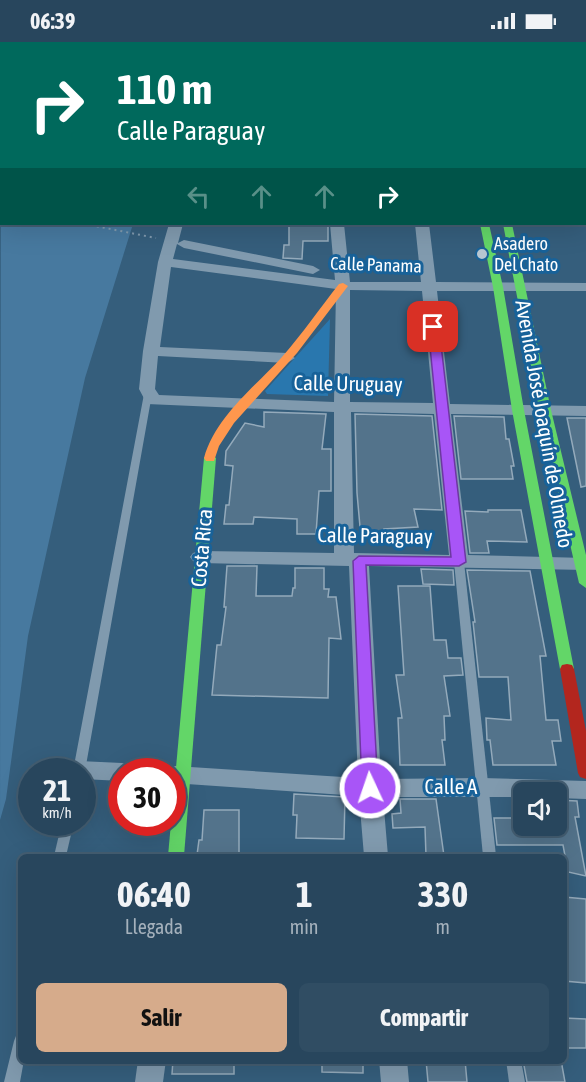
<!DOCTYPE html>
<html lang="es">
<head>
<meta charset="utf-8">
<style>
  body { margin:0; font-family:"Asap Condensed",sans-serif; background:#304d63; color:#f1f3f6; height:100vh; display:flex; flex-direction:column; font-size:22px; white-space:nowrap }
  * { box-sizing:border-box; margin:0 }
  p { font-size:20px; color:#a5b1bc }
  .icon { flex:none; width:33px; height:33px; fill:none; stroke:currentColor; stroke-width:2; stroke-linecap:round; stroke-linejoin:round }
  .map { position:relative; flex:1; overflow:hidden }
  .side { position:absolute; left:18px; top:812px; width:549px; height:210px; display:flex; flex-direction:column; background:#28465d; border-radius:9px; box-shadow:0 6px 24px #0002,0 0 0 2px #445e72 }
  .side>* { flex:none }
  .top-card { position:absolute; left:0px; top:0px; width:586px; height:183px; box-shadow:0 6px 24px #0002,0 0 0 2px #445e72; background:#00695c; color:#fff; overflow:hidden }
  .controls { position:absolute; left:513px; top:740px; display:grid; gap:12px }
  .controls a { display:grid; place-items:center; width:54px; height:54px; border-radius:9px; background:#28465d; box-shadow:0 6px 24px #0002,0 0 0 2px #445e72; font-size:30px }
  .speed { position:absolute; left:18px; top:716px; display:flex; gap:12px; font-size:30px; font-weight:700; text-align:center }
  .speed>* { display:grid; place-content:center; width:78px; height:78px; border-radius:50%; background:#28465d; box-shadow:0 6px 24px #0002,0 0 0 2px #445e72; line-height:1 }
  .speed small { font-size:15px; font-weight:400 }
  .speed .limit { border:9px solid #d22; background:#fff; color:#111 }
  .pin { position:absolute; display:grid; place-items:center; width:51px; height:51px; color:#fff; margin:-26px; border-radius:12px; box-shadow:0 3px 9px #0006 }
  .me { position:absolute; width:66px; margin:-33px; rotate:357deg; stroke-linejoin:round; filter:drop-shadow(0 0 4px #0008) }
  .turn { display:flex; align-items:center; gap:21px; height:126px; padding:0 18px; font-size:27px }
  .turn .icon { width:78px; height:78px; stroke-width:2.5 }
  .turn b { display:block; font-size:42px; line-height:51px }
  .lanes { display:flex; align-items:center; height:57px; padding:0 18px; background:#0003; justify-content:center; gap:30px; direction:ltr }
  .lanes .off { opacity:.35 }
  .eta { display:flex; justify-content:space-evenly; align-items:center; height:102px; text-align:center }
  .eta b { font-size:36px; font-weight:700; line-height:42px }
  .action { display:flex; gap:12px; margin-top:auto; padding:12px 18px }
  .action a { flex:1; height:69px; border-radius:9px; background:#d6ab8b; color:#111; font-size:24px; font-weight:700; line-height:69px; text-align:center }
  .action a+a { background:#304d63; color:#f1f3f6 }
  .status { display:flex; justify-content:space-between; align-items:center; height:42px; padding:0 30px; background:#28465d; direction:ltr }
  .status svg { height:16px; fill:currentColor }
  .map>svg:first-child { display:block }
  .green { fill:#2977ae }
  .water { fill:#47799f }
  .building { fill:#53738b; stroke:#94aabb; stroke-width:1.5 }
  .lines { fill:none; stroke-linecap:round; stroke-linejoin:round }
  .path { stroke:#809aae; stroke-width:2; stroke-dasharray:2 4; stroke-linecap:butt }
  .lane { fill:#809aae; fill-rule:evenodd }
  .street { fill:#809aae; fill-rule:evenodd }
  .fast { fill:#63d668; fill-rule:evenodd }
  .slow { fill:#ff974d; fill-rule:evenodd }
  .jam { fill:#b3261e; fill-rule:evenodd }
  .route { fill:#a855f7; stroke:#6d37a1; stroke-width:1.5 }
  .poi-dot { fill:#b8c7d1; stroke:#186299; stroke-width:2 }
  .labels { text-anchor:middle; stroke-width:6; stroke-linejoin:round; paint-order:stroke }
  .far-poi-label { font-size:18px; fill:#fff; stroke:#186299; text-anchor:start }
  .far-street-label { font-size:18px; fill:#fff; stroke:#186299 }
  .street-label { font-size:21px; fill:#fff; stroke:#186299 }
</style>
</head>
<body>
<div class="status"><b>06:39</b><svg viewBox="0 0 49 12"><path d="M0 12V9h3v3zM5 12V6h3v6zM10 12V3h3v9zM15 12V0h3v12zM26 1h20v11H26zM47 4h2v5h-2z"/></svg></div>
<div class="map">
<svg width="586" height="1040" viewBox="0 0 586 1040">
  <rect width="100%" height="100%" fill="#355e7c"/>
  <polygon class="green" points="330,277 328,354 267,352 265,349"/>
  <polygon class="water" points="1,45 2,182 133,182 85,336 28,594 6,757 0,778"/>
  <g class="building">
    <polygon points="289,182 328,182 328,199 303,199 302,217 283,216 284,203 289,203"/>
    <polygon points="264,370 326,372 322,407 331,407 331,449 319,449 316,492 297,492 297,477 254,475 253,482 224,482 226,463 229,463 233,424 225,423 226,409 245,381 264,385"/>
    <polygon points="355,372 432,374 442,468 414,467 418,485 384,487 385,496 361,496 357,451"/>
    <polygon points="454,374 504,375 506,397 509,397 514,424 511,424 513,437 461,437"/>
    <polygon points="567,376 586,376 586,444 581,445"/>
    <polygon points="488,468 521,468 527,500 487,499 489,511 470,511 465,469 488,470"/>
    <polygon points="227,524 257,524 256,554 292,554 293,546 295,546 295,526 324,526 324,547 329,547 328,555 336,555 341,597 329,596 328,656 212,653 217,603 221,603 226,565 224,565"/>
    <polygon points="421,527 453,528 454,543 423,542"/>
    <polygon points="467,528 530,529 546,614 540,614 546,678 558,678 561,699 552,699 556,723 493,723 490,698 487,698 486,676 511,678 508,635 479,635 473,580 475,580"/>
    <polygon points="398,544 430,544 434,598 446,598 448,616 461,616 463,633 444,634 450,674 444,674 445,698 442,698 445,723 400,723 398,676 402,676 396,633 404,633"/>
    <polygon points="294,752 345,755 344,797 296,796 297,773 293,773"/>
    <polygon points="400,757 436,757 444,814 426,814 425,785 393,786 392,772 401,771"/>
    <polygon points="556,758 577,759 579,775 575,775 586,834 568,830 563,803 497,803 494,776 524,776 524,783 556,783"/>
    <polygon points="204,768 239,768 239,814 197,813 199,798 202,798"/>
    <polygon points="564,855 586,857 586,941 564,939"/>
    <polygon points="564,976 586,977 586,1006 568,1006"/>
    <polygon points="173,1018 234,1018 234,1032 172,1032"/>
    <polygon points="322,1018 363,1018 363,1031 322,1030"/>
    <polygon points="426,1018 465,1018 467,1040 428,1040"/>
    <polygon points="523,1018 561,1018 565,1040 527,1040"/>
  </g>
  <g class="lines">
    <polyline class="path" points="85,182 156,196"/>
    <g class="lane">
      <polygon points="18,0 24,0 17,2"/>
      <polygon points="148,349 152,352 85,729 82,733 82,729 73,729 144,352"/>
      <polygon points="459,517 464,520 496,814 483,814 454,520"/>
      <polygon points="62,780 74,780 66,814 54,814"/>
      <polygon points="21,992 21,1018 24,1018 20,1040 4,1040 14,999 16,994"/>
      <polygon points="506,1018 521,1018 525,1040 509,1040"/>
    </g>
    <g class="street">
      <rect x="525" y="0" width="10" height="2"/>
      <polygon points="585,75 586,76 586,86 585,85"/>
      <rect x="585" y="143" width="1" height="8"/>
      <path d="M169 182H183L178 201 184 198 313 224 320 228 313 232 184 206 177 202 173 217 335 238 330 182H344L350 240H421L415 182H429L436 240 586 241V249H437L450 362 586 364V374L451 372 468 513 586 516V528L369 524 381 737 482 736 586 739V757L556 756V750H524V755H383L388 814H364L359 754 172 741V729H166L175 724 358 736 349 524 200 521 193 519 190 515 193 511 200 509 334 511V370L147 362 139 347 143 309 158 220ZM171 225 336 247 334 360 159 353 155 347 158 314 287 321 295 316 287 311 160 305ZM350 248 422 249 433 361 350 360ZM351 370 434 372 449 513 354 511Z"/>
      <polygon points="79,719 122,721 130,724 133,729 122,729 122,739 82,737 82,729 68,728 71,722"/>
      <polygon points="138,1018 166,1018 163,1040 135,1040"/>
      <polygon points="379,1018 407,1018 409,1040 381,1040"/>
    </g>
    <g class="fast">
      <rect x="302" y="0" width="8" height="2"/>
      <rect x="585" y="11" width="1" height="4"/>
      <rect x="0" y="29" width="2" height="4"/>
      <rect x="585" y="61" width="1" height="4"/>
      <polygon points="480,182 489,182 503,245 524,368 574,627 572,631 562,631 560,627 512,368 493,245"/>
      <polygon points="503,182 512,182 551,368 586,513 586,546 579,541 539,368"/>
      <polygon points="210,412 216,416 184,814 168,814 204,416"/>
    </g>
    <g class="slow">
      <polygon points="456,0 464,0 464,2 457,2"/>
      <path d="M343 241 348 244 297 311 234 381 219 404 214 419H206L204 416C216 374 254 346 282 315 303 291 320 266 339 242Z"/>
    </g>
    <polygon class="jam" points="567,622 572,623 574,627 586,689 586,737 580,735 578,731 560,627 562,623"/>
  </g>
  <polygon class="route" points="433,282 439,285 466,520 459,524 366,523 378,746 376,750 370,752 364,750 362,746 353,519 359,514 451,515 428,285"/>
  <circle class="poi-dot" cx="482" cy="212" r="6"/>
  <g class="labels">
    <g class="far-poi-label">
      <text x="494" y="208">Asadero<tspan x="494" dy="21">Del Chato</tspan></text>
    </g>
    <g class="far-street-label">
      <text transform="translate(376 223) rotate(2)" y="6">Calle Panama</text>
    </g>
    <g class="street-label">
      <text transform="translate(348 342) rotate(1)" y="7">Calle Uruguay</text>
      <text transform="translate(544 382) rotate(80)" y="7">Avenida José Joaquín de Olmedo</text>
      <text transform="translate(375 494) rotate(1)" y="7">Calle Paraguay</text>
      <text transform="translate(202 506) rotate(-85)" y="7">Costa Rica</text>
      <text x="451" y="752">Calle A</text>
    </g>
  </g>
</svg>
<div class="controls">
<a><svg class="icon" aria-label="sound" viewBox="0 0 24 24"><path d="M4 9h4l5-4v14l-5-4H4zM17 9q2 3 0 6"/></svg></a>
</div>
<div class="speed"><div>21<small>km/h</small></div><div class="limit">30</div></div>
<div class="pin" style="left:433px;top:285px;background:#d93025"><svg class="icon" aria-label="arrive" viewBox="0 0 24 24"><path d="M6 21V4h12l-3 4 3 4H6"/></svg></div>
<svg class="me" style="left:370px;top:746px" viewBox="-20 -20 40 40"><circle r="17" fill="#a855f7" stroke="#fff" stroke-width="3"/><path d="M0-11L8 9 0 5-8 9z" fill="#fff"/></svg>
<div class="top-card">
<div class="turn"><svg class="icon" aria-label="right" viewBox="0 0 24 24"><path d="M7 20v-9h11M14 6l5 5-5 5"/></svg><div><b>110 m</b>Calle Paraguay</div></div>
<div class="lanes"><svg class="icon off" aria-label="left" viewBox="0 0 24 24"><path d="M17 20v-9H6M10 6l-5 5 5 5"/></svg><svg class="icon off" aria-label="ahead" viewBox="0 0 24 24"><path d="M12 20V5M6 11l6-6 6 6"/></svg><svg class="icon off" aria-label="ahead" viewBox="0 0 24 24"><path d="M12 20V5M6 11l6-6 6 6"/></svg><svg class="icon" aria-label="right" viewBox="0 0 24 24"><path d="M7 20v-9h11M14 6l5 5-5 5"/></svg></div>
</div>
<section class="side">
<div class="eta">
<div><b>06:40</b><p>Llegada</p></div>
<div><b>1</b><p>min</p></div>
<div><b>330</b><p>m</p></div>
</div>
<div class="action"><a>Salir</a><a>Compartir</a></div>
</section>
</div>
</body>
</html>
